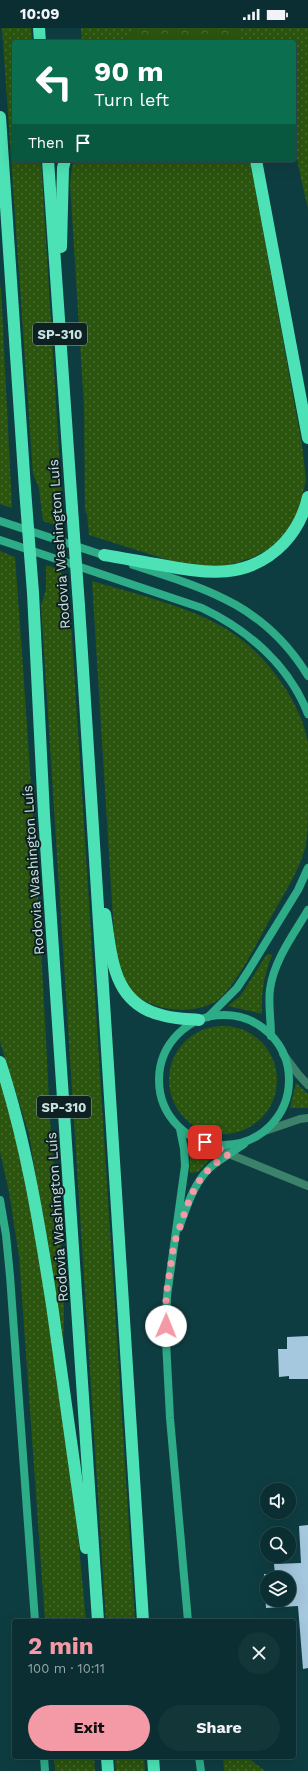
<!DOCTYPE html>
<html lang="en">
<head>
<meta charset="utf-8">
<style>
  body { margin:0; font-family:"Work Sans",sans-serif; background:#133639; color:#f1f3f6; height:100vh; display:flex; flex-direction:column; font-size:15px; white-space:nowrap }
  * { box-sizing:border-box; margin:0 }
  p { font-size:13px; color:#99a8ab }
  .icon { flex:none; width:22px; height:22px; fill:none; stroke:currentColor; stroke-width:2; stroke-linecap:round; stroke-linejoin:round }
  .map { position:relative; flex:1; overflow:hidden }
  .details { position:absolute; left:12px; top:1591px; width:284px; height:140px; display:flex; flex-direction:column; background:#0a2e31; border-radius:4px; box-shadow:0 4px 16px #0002,0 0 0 1px #2a4a4d }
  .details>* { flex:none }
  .hud { position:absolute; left:12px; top:12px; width:284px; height:122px; border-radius:4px; box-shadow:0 4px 16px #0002,0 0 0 1px #2a4a4d; background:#0b6e4f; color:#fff; overflow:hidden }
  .fabs { position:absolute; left:260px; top:1455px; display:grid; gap:8px }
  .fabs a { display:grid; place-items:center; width:36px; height:36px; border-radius:50%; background:#0a2e31; box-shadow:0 4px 16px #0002,0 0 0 1px #2a4a4d; font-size:20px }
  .pin { position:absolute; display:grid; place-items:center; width:34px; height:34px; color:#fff; margin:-17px; border-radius:8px; box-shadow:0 2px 6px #0006 }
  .me { position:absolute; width:44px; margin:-22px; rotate:1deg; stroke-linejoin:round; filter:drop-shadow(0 0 3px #0008) }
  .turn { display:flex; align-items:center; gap:14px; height:84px; padding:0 16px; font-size:18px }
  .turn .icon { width:52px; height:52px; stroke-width:2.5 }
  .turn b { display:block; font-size:28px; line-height:34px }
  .then { display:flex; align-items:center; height:38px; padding:0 16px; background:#0003; gap:8px; font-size:15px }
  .round { display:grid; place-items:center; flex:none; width:42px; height:42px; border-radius:21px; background:#133639 }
  .head { display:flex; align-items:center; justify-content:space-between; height:68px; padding:0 16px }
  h1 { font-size:24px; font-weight:700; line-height:30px; color:#f49aa6 }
  .primary-button { display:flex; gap:8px; margin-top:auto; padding:8px 16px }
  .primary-button a { flex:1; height:46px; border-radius:24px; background:#f49aa6; color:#111; font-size:16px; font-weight:700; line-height:46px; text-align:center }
  .primary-button a+a { background:#133639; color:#f1f3f6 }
  .status { display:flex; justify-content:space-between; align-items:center; height:28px; padding:0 20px; background:#0a2e31; direction:ltr }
  .status svg { height:11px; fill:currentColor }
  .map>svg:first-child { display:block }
  .grass { fill:url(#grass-dots) }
  .forest { fill:url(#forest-crowns) }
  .building { fill:#a5c8df; fill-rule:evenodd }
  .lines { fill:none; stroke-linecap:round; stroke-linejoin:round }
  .street { stroke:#3c816a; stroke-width:8 }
  .secondary { stroke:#2eab87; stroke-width:8 }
  .highway { stroke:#4de2b5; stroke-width:12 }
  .highway-bridge { stroke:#4de2b5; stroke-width:12 }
  .route { stroke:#f49aa6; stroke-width:7; stroke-dasharray:0 12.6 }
  .labels { text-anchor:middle; stroke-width:4; stroke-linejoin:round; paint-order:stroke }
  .shield { fill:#0e2122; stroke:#92a7a8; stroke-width:1 }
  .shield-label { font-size:13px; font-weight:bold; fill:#cae1e2 }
  .street-label { font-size:14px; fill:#cae1e2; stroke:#0e2122 }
</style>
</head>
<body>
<div class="status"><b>10:09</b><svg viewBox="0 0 49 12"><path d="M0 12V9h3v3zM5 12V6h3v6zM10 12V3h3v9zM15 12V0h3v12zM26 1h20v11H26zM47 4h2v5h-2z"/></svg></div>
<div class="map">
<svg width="308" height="1743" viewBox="0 0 308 1743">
  <defs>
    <pattern id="grass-dots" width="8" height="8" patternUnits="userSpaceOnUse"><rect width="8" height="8" fill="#2b540f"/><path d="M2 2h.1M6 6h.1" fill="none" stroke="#486c32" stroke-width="1.8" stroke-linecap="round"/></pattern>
    <pattern id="forest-crowns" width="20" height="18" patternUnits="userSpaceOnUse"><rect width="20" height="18" fill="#2b540f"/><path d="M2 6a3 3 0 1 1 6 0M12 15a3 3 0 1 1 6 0" fill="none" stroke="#486c32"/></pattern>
  </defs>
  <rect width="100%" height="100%" fill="#0e3d41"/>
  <g class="grass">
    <polygon points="2,0 31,0 32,14 14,14 14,132 41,132 62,473 56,476 59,498 43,493 39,460 33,446"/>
    <polygon points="81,0 135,0 121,14 82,14"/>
    <polygon points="241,0 308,0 308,181 294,119 294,14 235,14"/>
    <polygon points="73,132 250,132 302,417 306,453 298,484 290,497 279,512 267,522 254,529 224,539 181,536 89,507 87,486 85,484 84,379 70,155"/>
    <polygon points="0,257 1,261 12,480 0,476"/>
    <path d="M0 523 15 529C29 717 41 904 50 1092 54 1166 68 1242 63 1317L29 1106 0 1014Z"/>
    <polygon points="46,537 61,542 65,574 70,579 135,1593 106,1593 41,577 46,561"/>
    <path d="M92 553C138 567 187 577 228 602 264 624 301 673 308 715 308 732 308 752 308 770 308 785 308 802 306 817 300 840 287 861 275 882 263 903 233 966 213 975 184 990 131 980 120 945 116 933 116 918 114 906Z"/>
    <path d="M267 926 272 927C264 947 261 965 262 986L228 978 241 967Z"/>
    <circle cx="223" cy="1052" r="54"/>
    <polygon points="0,1052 15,1106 35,1196 76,1487 86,1593 45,1593 19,1228 9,1164 0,1124"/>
    <polygon points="296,1055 308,1066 308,1080 290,1080"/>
    <polygon points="190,1117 203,1123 216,1125 198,1144 190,1145"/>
    <polygon points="54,1729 94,1729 95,1743 55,1743"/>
    <polygon points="115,1729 144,1729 145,1743 116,1743"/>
    <polygon points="223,1729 247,1729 265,1743 224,1743"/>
  </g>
  <polygon class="forest" points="135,0 241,0 235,14 121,14"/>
  <g class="building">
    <polygon points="308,1308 308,1351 289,1351 289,1348 279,1349 278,1321 287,1321 287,1309"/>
    <path d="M308 1497V1640L303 1641 298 1578 266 1580 264 1546H275L274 1536 301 1535 299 1498ZM267 1550H289V1572H267Z"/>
  </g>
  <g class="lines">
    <g class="street">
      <polyline points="283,1026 298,1046 308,1057"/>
      <polyline points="265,1103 300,1091 308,1090"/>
      <polyline points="214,1117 229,1126 308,1158"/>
    </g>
    <g class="secondary">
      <polyline points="0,493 109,529"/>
      <path d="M0 512 202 580C248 602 289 637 308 686"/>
      <path d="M133 537C207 561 265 577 308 648"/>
      <circle cx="224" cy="1052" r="65"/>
      <polyline points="208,989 237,960 247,945 298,862 308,840"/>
      <path d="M271 1008C271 992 268 976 270 961 274 932 294 906 308 882"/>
      <polyline points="180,1101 184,1121 185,1138 167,1268 166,1313 170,1390 188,1593"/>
      <polyline points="0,1172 6,1207 10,1248 35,1593"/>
      <path d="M179 1200C187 1178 194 1153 213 1137 223 1130 234 1123 244 1116"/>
      <polyline points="44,1729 45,1743"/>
      <polyline points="199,1729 201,1743"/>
    </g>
    <g class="highway">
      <polyline points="39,0 40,14"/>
      <polyline points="0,89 25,461"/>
      <polyline points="48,132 72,480"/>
      <polyline points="256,132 308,410"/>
      <polyline points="61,219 63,140 65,132"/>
      <path d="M104 527C123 530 142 534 161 537 206 546 249 552 284 515 296 502 304 487 308 469"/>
      <polyline points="33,565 44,787 98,1593"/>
      <polyline points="79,578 143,1593"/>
      <path d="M105 886C112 930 112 977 165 988 176 991 188 991 199 992"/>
      <path d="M0 1034C26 1113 39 1195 52 1277 64 1358 75 1439 86 1520"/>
      <polyline points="107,1729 108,1743"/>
      <polyline points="153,1729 154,1743"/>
    </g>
    <g class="highway-bridge">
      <polyline points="25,461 33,565"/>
      <polyline points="72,480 79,578"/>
    </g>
  </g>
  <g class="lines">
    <polyline class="route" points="166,1298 166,1268 174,1216 187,1178 193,1164 201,1150 212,1138 229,1126 214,1117 205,1114"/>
  </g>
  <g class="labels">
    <g class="shield">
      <rect x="33" y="295" width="54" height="22" rx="3"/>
      <rect x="37" y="1068" width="54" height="22" rx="3"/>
    </g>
    <g class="shield-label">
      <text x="60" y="311">SP-310</text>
      <text x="64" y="1084">SP-310</text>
    </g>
    <g class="street-label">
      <text transform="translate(59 516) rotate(-94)" y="5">Rodovia Washington Luís</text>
      <text transform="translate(33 842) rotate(-94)" y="5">Rodovia Washington Luís</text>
      <text transform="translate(57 1189) rotate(-94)" y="5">Rodovia Washington Luís</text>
    </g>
  </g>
</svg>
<div class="fabs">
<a><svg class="icon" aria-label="sound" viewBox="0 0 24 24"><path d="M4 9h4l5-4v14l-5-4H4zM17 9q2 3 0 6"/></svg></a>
<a><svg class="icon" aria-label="search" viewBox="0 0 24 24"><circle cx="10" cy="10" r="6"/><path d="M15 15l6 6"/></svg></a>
<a><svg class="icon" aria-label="layers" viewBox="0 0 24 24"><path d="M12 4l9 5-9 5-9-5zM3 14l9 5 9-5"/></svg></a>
</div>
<div class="pin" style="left:205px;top:1114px;background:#d93025"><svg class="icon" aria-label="arrive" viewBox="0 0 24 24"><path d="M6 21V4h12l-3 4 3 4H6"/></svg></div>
<svg class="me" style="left:166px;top:1298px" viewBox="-20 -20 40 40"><circle r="19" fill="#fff"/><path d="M0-13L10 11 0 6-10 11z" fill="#f49aa6"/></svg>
<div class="hud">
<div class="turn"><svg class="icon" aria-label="left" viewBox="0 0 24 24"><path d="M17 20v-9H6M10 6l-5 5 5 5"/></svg><div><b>90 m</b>Turn left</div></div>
<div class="then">Then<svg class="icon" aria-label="arrive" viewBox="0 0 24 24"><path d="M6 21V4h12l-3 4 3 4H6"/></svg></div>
</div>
<section class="details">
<div class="head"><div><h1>2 min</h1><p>100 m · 10:11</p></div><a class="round"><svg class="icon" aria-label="close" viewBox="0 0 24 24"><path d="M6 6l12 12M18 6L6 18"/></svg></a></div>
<div class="primary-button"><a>Exit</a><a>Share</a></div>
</section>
</div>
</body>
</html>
